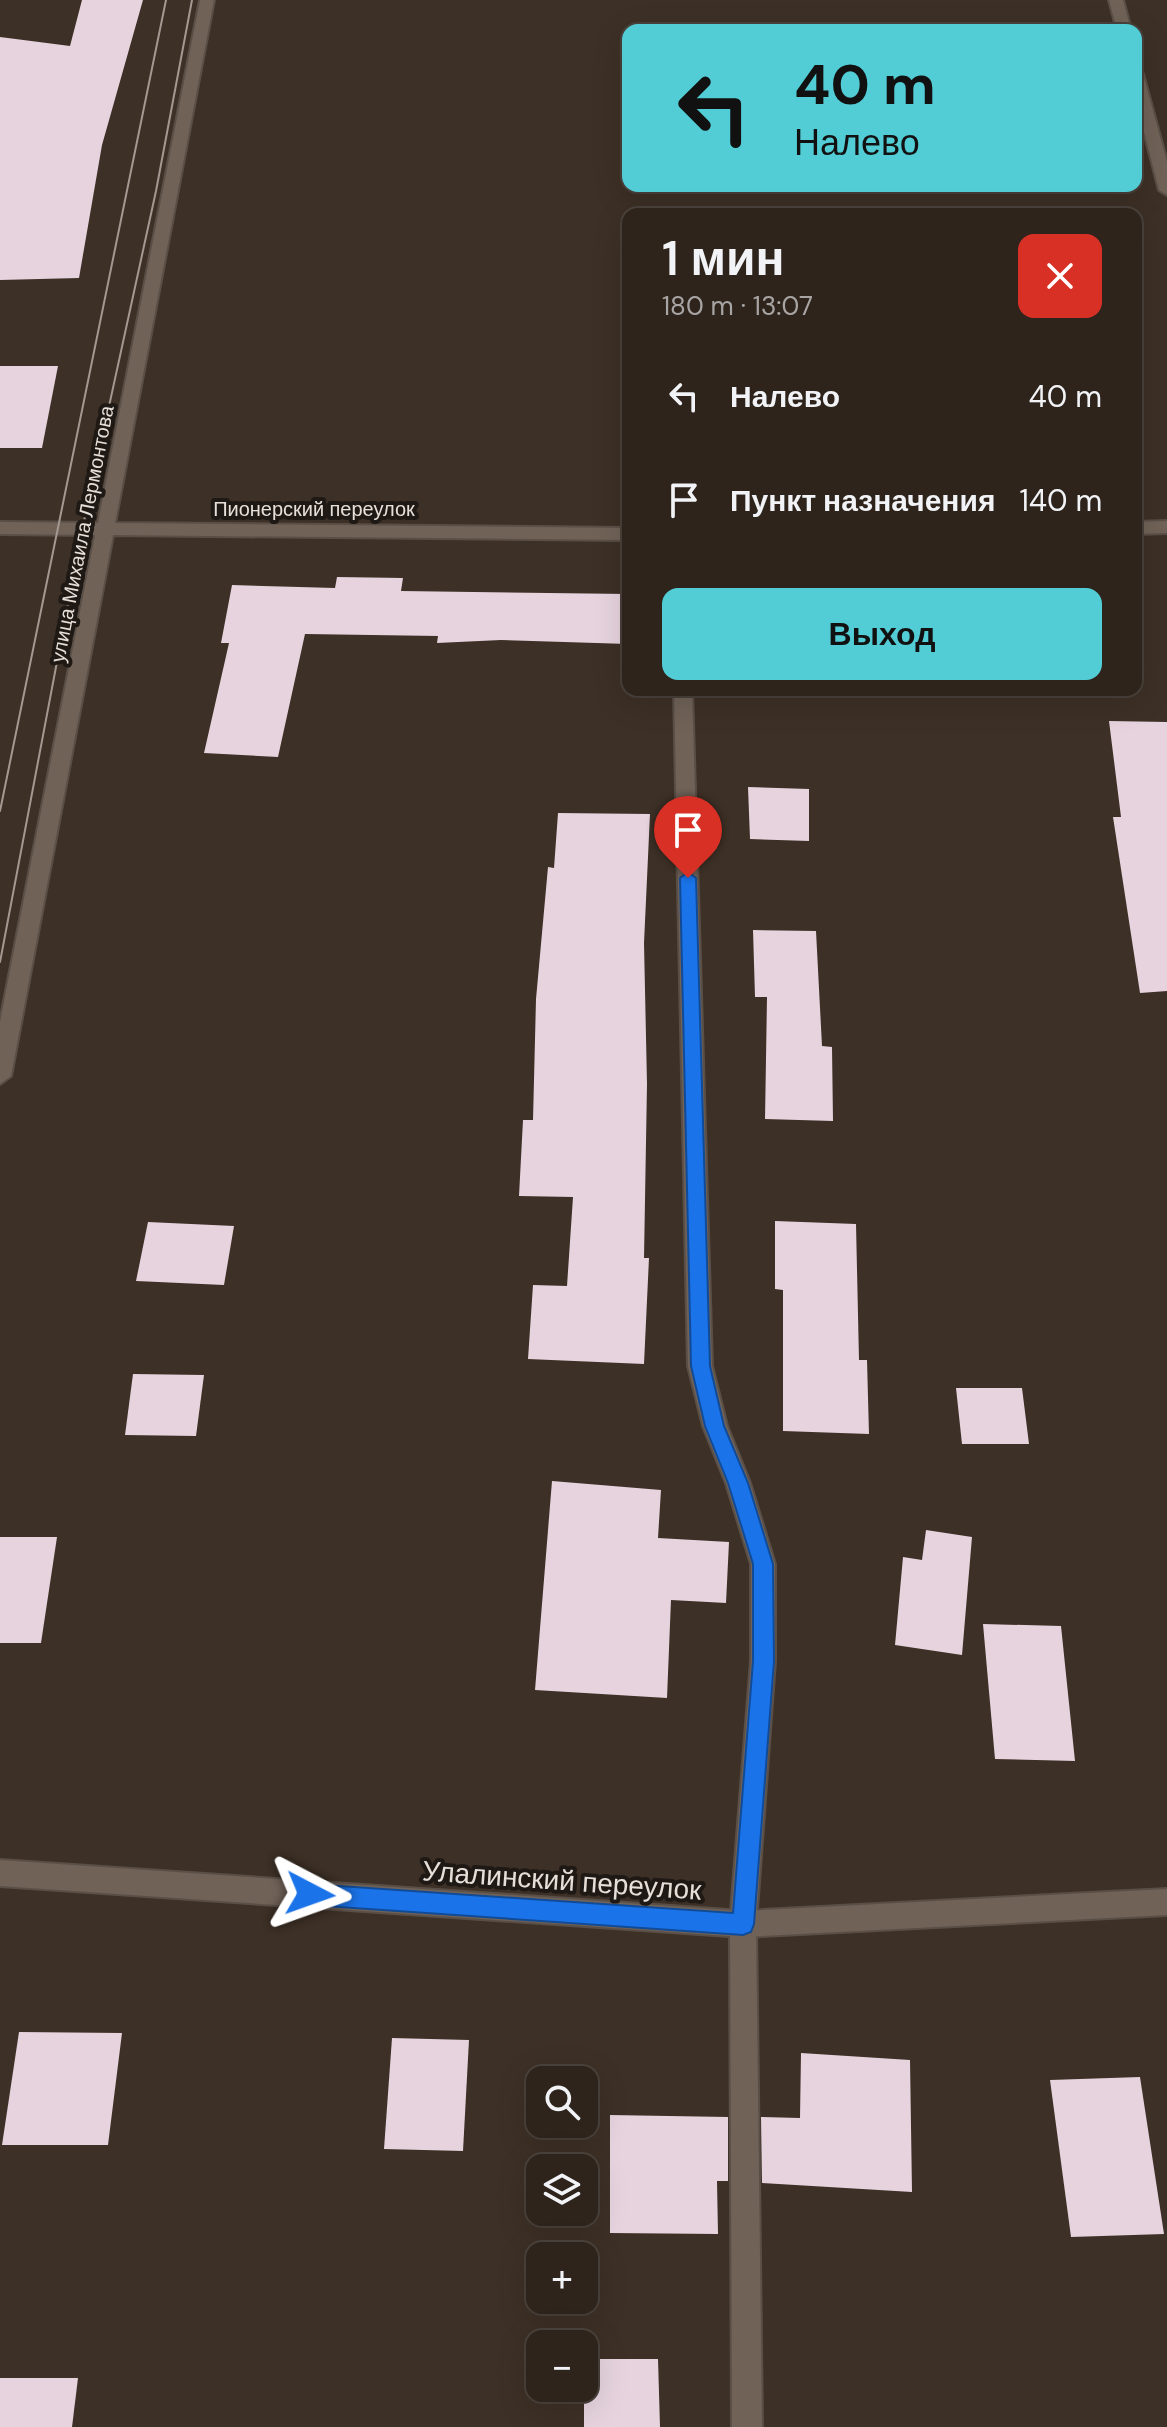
<!DOCTYPE html>
<html lang="ru">
<head>
<meta charset="utf-8">
<style>
  body { margin:0; font-family:"DM Sans",sans-serif; background:#3a3029; color:#f1f3f6; height:100vh; display:flex; flex-direction:column; font-size:30px; white-space:nowrap }
  * { box-sizing:border-box; margin:0 }
  p { font-size:26px; color:#a7a4a3 }
  .icon { flex:none; width:44px; height:44px; fill:none; stroke:currentColor; stroke-width:2; stroke-linecap:round; stroke-linejoin:round }
  .map { position:relative; flex:1; overflow:hidden }
  .side { position:absolute; left:622px; top:208px; width:520px; height:488px; display:flex; flex-direction:column; background:#2e241c; border-radius:16px; box-shadow:0 8px 32px #0002,0 0 0 2px #49413b }
  .side>* { flex:none }
  .top-card { position:absolute; left:622px; top:24px; width:520px; height:168px; border-radius:16px; box-shadow:0 8px 32px #0002,0 0 0 2px #49413b; background:#52ccd5; color:#111; overflow:hidden }
  .tools { position:absolute; left:526px; top:2066px; display:grid; gap:16px }
  .tools a { display:grid; place-items:center; width:72px; height:72px; border-radius:16px; background:#2e241c; box-shadow:0 8px 32px #0002,0 0 0 2px #49413b; font-size:40px }
  .pin { position:absolute; display:grid; place-items:center; width:68px; height:68px; color:#fff; margin:-82px -34px; border-radius:50% 50% 50% 0; rotate:-45deg; box-shadow:0 0 8px #0007 }
  .pin .icon { rotate:45deg }
  .me { position:absolute; width:88px; margin:-44px; rotate:94deg; stroke-linejoin:round; filter:drop-shadow(0 0 6px #0008) }
  .turn { display:flex; align-items:center; gap:28px; height:168px; padding:0 40px; font-size:36px }
  .turn .icon { width:104px; height:104px; stroke-width:2.5 }
  .turn b { display:block; font-size:56px; line-height:68px }
  .round { display:grid; place-items:center; flex:none; width:84px; height:84px; border-radius:16px; background:#3a3029 }
  .overview { display:flex; align-items:center; justify-content:space-between; height:136px; padding:0 40px }
  h1 { font-size:48px; font-weight:600; line-height:60px }
  .cta { display:flex; gap:16px; margin-top:auto; padding:16px 40px }
  .cta a { flex:1; height:92px; border-radius:16px; background:#52ccd5; color:#111; font-size:32px; font-weight:600; line-height:92px; text-align:center }
  ul { padding:0; list-style:none }
  li { display:flex; align-items:center; gap:24px; height:104px; padding:0 40px }
  li div { flex:1 }
  li b { display:block; font-size:30px }
  li em { font-style:normal }
  .map>svg:first-child { display:block }
  .building { fill:#e6d3de }
  .lines { fill:none; stroke-linecap:round; stroke-linejoin:round }
  .service-casing { stroke:#5a4f47; stroke-width:4 }
  .minor-casing { stroke:#5a4f47; stroke-width:4 }
  .service { fill:#706257; fill-rule:evenodd }
  .minor { fill:#706257; fill-rule:evenodd }
  .tram { stroke:#a39992; stroke-width:2 }
  .route { fill:#1a73e8; stroke:#114b97; stroke-width:2 }
  .labels { text-anchor:middle; stroke-width:8; stroke-linejoin:round; paint-order:stroke }
  .far-street-label { font-size:20px; fill:#e6ded8; stroke:#1f1915 }
  .near-street-label { font-size:28px; fill:#e6ded8; stroke:#1f1915 }
</style>
</head>
<body>
<div class="map">
<svg width="1167" height="2427" viewBox="0 0 1167 2427">
  <rect width="100%" height="100%" fill="#3d3026"/>
  <g class="building">
    <polygon points="82,0 143,0 102,145 79,278 0,280 0,37 70,46"/>
    <polygon points="0,366 58,366 42,448 0,448"/>
    <polygon points="337,577 403,578 401,591 628,594 628,644 501,640 437,643 438,636 305,634 278,757 204,753 229,643 221,643 232,585 335,588"/>
    <polygon points="1109,721 1167,722 1167,991 1140,993 1113,817 1121,817"/>
    <polygon points="748,787 809,789 809,841 750,839"/>
    <polygon points="558,813 650,814 644,943 647,1084 644,1258 649,1258 644,1364 528,1359 533,1285 567,1286 573,1197 519,1196 523,1120 533,1120 536,999 548,867 554,868"/>
    <polygon points="753,930 816,931 822,1046 832,1047 833,1121 765,1119 767,997 755,997"/>
    <polygon points="775,1221 856,1224 859,1360 867,1360 869,1434 783,1431 783,1290 775,1289"/>
    <polygon points="148,1222 234,1226 224,1285 136,1281"/>
    <polygon points="133,1374 204,1375 196,1436 125,1435"/>
    <polygon points="956,1388 1022,1388 1029,1444 962,1444"/>
    <polygon points="552,1481 661,1490 658,1538 729,1542 726,1603 671,1600 667,1698 535,1690"/>
    <polygon points="926,1530 972,1537 962,1655 895,1645 903,1557 922,1560"/>
    <polygon points="0,1537 57,1537 41,1643 0,1643"/>
    <polygon points="983,1624 1061,1626 1075,1761 995,1759"/>
    <polygon points="19,2032 122,2033 108,2145 2,2145"/>
    <polygon points="392,2038 469,2040 463,2151 384,2149"/>
    <polygon points="801,2053 910,2060 912,2192 762,2183 761,2117 800,2118"/>
    <polygon points="1140,2077 1164,2234 1071,2237 1050,2080"/>
    <polygon points="610,2115 728,2117 728,2181 717,2181 718,2234 610,2233"/>
    <polygon points="584,2359 658,2359 660,2427 584,2427"/>
    <polygon points="0,2378 78,2378 72,2427 0,2427"/>
  </g>
  <g class="lines">
    <defs>
      <polygon id="service" points="674,690 692,690 712,1366 727,1426 750,1483 775,1564 775,1661 756,1924 762,2427 732,2427 730,1924 751,1661 751,1564 726,1483 703,1426 688,1366"/>
      <g id="minor">
        <polygon points="200,0 214,0 115,523 628,528 628,540 113,535 11,1076 0,1084 0,1022 95,535 0,534 0,522 98,523"/>
        <polygon points="1109,0 1123,0 1131,30 1117,30"/>
        <polygon points="1136,70 1143,74 1167,162 1167,195 1159,190 1136,101"/>
        <polygon points="1167,521 1167,533 1136,534 1136,522"/>
        <polygon points="0,1860 743,1911 1167,1889 1167,1915 743,1937 0,1886"/>
      </g>
    </defs>
    <use href="#service" class="service-casing"/>
    <use href="#minor" class="minor-casing"/>
    <use href="#service" class="service"/>
    <use href="#minor" class="minor"/>
    <g class="tram">
      <polyline points="0,811 166,0"/>
      <polyline points="0,962 82,530 156,191 192,0"/>
    </g>
  </g>
  <polygon class="route" points="688,872 696,878 710,1366 724,1426 748,1483 773,1564 774,1661 754,1924 751,1932 743,1935 310,1905 302,1902 299,1894 302,1887 310,1884 733,1913 753,1661 753,1564 728,1483 705,1426 691,1366 680,878"/>
  <g class="labels">
    <g class="far-street-label">
      <text x="314" y="516">Пионерский переулок</text>
      <text transform="translate(82 534) rotate(-79)" y="7">улица Михаила Лермонтова</text>
    </g>
    <g class="near-street-label">
      <text transform="translate(562 1880) rotate(4)" y="10">Улалинский переулок</text>
    </g>
  </g>
</svg>
<div class="tools">
<a><svg class="icon" aria-label="search" viewBox="0 0 24 24"><circle cx="10" cy="10" r="6"/><path d="M15 15l6 6"/></svg></a>
<a><svg class="icon" aria-label="layers" viewBox="0 0 24 24"><path d="M12 4l9 5-9 5-9-5zM3 14l9 5 9-5"/></svg></a>
<a>+</a>
<a>−</a>
</div>
<div class="pin" style="left:688px;top:878px;background:#d93025"><svg class="icon" aria-label="arrive" viewBox="0 0 24 24"><path d="M6 21V4h12l-3 4 3 4H6"/></svg></div>
<svg class="me" style="left:310px;top:1894px" viewBox="-20 -20 40 40"><path d="M0-17L14 15 0 8-14 15z" fill="#1a73e8" stroke="#fff" stroke-width="4"/></svg>
<div class="top-card">
<div class="turn"><svg class="icon" aria-label="left" viewBox="0 0 24 24"><path d="M17 20v-9H6M10 6l-5 5 5 5"/></svg><div><b>40 m</b>Налево</div></div>
</div>
<section class="side">
<div class="overview"><div><h1>1 мин</h1><p>180 m · 13:07</p></div><a class="round" style="background:#d93025;color:#fff"><svg class="icon" aria-label="close" viewBox="0 0 24 24"><path d="M6 6l12 12M18 6L6 18"/></svg></a></div>
<ul>
<li><svg class="icon" aria-label="left" viewBox="0 0 24 24"><path d="M17 20v-9H6M10 6l-5 5 5 5"/></svg><div><b>Налево</b></div><em>40 m</em></li>
<li><svg class="icon" aria-label="arrive" viewBox="0 0 24 24"><path d="M6 21V4h12l-3 4 3 4H6"/></svg><div><b>Пункт назначения</b></div><em>140 m</em></li>
</ul>
<div class="cta"><a>Выход</a></div>
</section>
</div>
</body>
</html>
